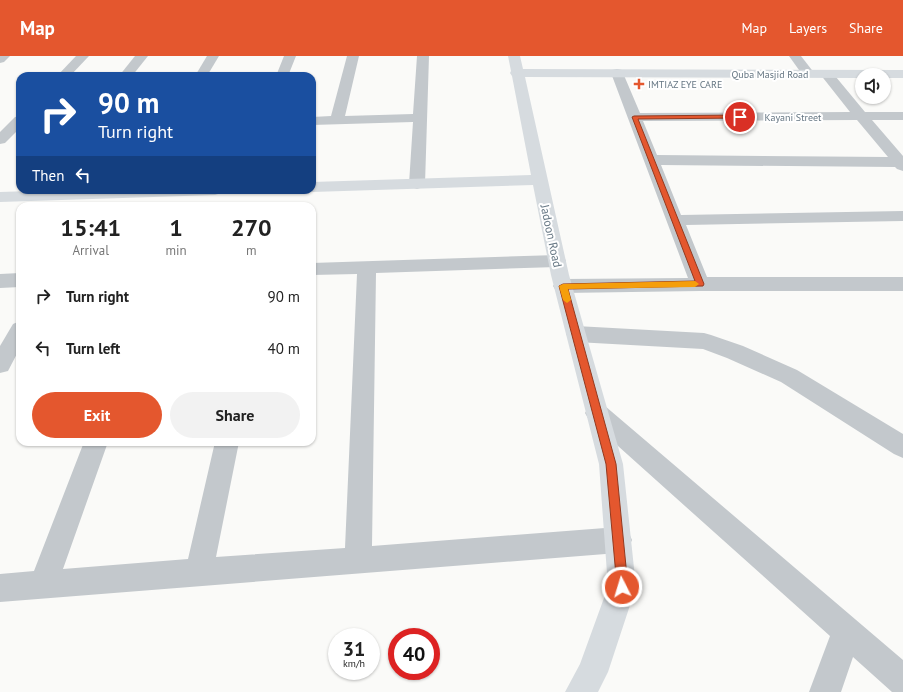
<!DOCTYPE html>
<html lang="en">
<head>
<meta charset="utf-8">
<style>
  body { margin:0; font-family:"PT Sans",sans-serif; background:#f2f2f2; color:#222; height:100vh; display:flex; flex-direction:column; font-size:15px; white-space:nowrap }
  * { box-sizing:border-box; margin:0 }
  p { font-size:13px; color:#767676 }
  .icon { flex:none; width:22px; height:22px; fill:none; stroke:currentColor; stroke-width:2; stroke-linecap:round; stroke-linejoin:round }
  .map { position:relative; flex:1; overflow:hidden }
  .panel { position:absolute; left:16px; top:146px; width:300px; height:244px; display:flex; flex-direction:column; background:#fff; border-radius:12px; box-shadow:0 1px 3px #0004 }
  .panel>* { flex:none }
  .banner { position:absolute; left:16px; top:16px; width:300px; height:122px; border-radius:12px; box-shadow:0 1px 3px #0004; background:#1a4fa0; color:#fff; overflow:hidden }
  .controls { position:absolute; left:855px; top:12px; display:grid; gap:8px }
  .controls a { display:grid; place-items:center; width:36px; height:36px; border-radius:50%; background:#fff; box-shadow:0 1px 3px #0004; font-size:20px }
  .speed { position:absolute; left:328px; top:572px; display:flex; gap:8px; font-size:20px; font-weight:700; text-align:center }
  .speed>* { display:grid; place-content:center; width:52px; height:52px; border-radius:50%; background:#fff; box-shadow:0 1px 3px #0004; line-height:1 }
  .speed small { font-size:10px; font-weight:400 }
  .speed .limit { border:6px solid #d22; background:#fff; color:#111 }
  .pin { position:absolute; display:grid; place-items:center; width:34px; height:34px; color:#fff; margin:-17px; border:2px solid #fff; border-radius:50%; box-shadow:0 1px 4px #0007 }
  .me { position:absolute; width:44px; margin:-22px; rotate:355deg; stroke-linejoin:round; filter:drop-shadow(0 0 3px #0008) }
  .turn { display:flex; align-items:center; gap:14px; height:84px; padding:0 16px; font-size:18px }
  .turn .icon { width:52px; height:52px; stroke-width:2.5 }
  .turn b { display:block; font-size:28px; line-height:34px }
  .then { display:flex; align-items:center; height:38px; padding:0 16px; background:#0003; gap:8px; font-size:15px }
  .eta { display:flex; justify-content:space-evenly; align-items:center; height:68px; text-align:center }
  .eta b { font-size:24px; font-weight:700; line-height:28px }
  .action { display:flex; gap:8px; margin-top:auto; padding:8px 16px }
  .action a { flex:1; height:46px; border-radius:24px; background:#e4572e; color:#fff; font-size:16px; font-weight:700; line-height:46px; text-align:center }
  .action a+a { background:#f2f2f2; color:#222 }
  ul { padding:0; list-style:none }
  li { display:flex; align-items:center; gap:12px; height:52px; padding:0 16px }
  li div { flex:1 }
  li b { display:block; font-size:15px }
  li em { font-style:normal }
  header { display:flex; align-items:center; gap:24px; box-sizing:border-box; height:56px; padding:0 20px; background:#e4572e; color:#fff }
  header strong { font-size:19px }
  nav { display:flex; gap:22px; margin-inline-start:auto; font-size:14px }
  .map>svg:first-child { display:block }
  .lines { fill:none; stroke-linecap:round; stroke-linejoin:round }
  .street { fill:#c3c8cc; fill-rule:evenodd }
  .secondary { fill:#d6dbdf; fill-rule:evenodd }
  .route { fill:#e4572e; stroke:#94391e }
  .slow { fill:#f59e0b }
  .poi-dot { fill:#e4572e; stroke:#fff; stroke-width:1.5 }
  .labels { text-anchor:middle; stroke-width:4; stroke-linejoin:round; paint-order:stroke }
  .far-street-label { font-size:10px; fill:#657683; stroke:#fff }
  .far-poi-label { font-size:10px; fill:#657683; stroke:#fff; text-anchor:start }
  .street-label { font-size:12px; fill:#657683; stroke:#fff }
</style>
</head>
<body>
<header>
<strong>Map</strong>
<nav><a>Map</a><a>Layers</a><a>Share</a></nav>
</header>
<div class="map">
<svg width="903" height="636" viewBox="0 0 903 636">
  <rect width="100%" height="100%" fill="#fafaf8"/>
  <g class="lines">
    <g class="street">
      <polygon points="0,0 10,0 4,6 0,7"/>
      <polygon points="76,0 89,0 70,20 57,20"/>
      <polygon points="135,0 148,0 132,20 119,20"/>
      <polygon points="207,0 219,0 207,20 195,20"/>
      <polygon points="284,0 296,0 288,20 276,20"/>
      <polygon points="347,0 359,0 345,60 413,58 417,0 429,0 425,128 423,131 417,133 411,131 409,128 413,66 312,69 312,61 331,60"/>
      <polygon points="789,0 801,0 815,18 814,21 804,21"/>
      <path d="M617 13 622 14 623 17 640 57 850 56 820 18 821 15H831L865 56H903V64H872L903 100V115L897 113 895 111 661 109 681 159 903 155V165L686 169 707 221H903V235H700L563 237 556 235 553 230 556 225 563 223 688 222 611 17 612 14ZM857 64 888 101 657 99 643 65Z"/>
      <polygon points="20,60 20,72 5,87 0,88 0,76 15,61"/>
      <polygon points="557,199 564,201 566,205 564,209 557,211 376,217 372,490 618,471 628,475 632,484 628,493 618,497 0,546 0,518 34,515 84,386 108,386 63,513 188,503 215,386 239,386 216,501 345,492 357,218 312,219 312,207"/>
      <polygon points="20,217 20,231 0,232 0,218"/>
      <polygon points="20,265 20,292 8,315 0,317 0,290 13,268"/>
      <polygon points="576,270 704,277 711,279 743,290 797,314 903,378 903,402 894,398 781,326 727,302 703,293 576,286 569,283 566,278 569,273"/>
      <polygon points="597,347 605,350 903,604 903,636 892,636 853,601 841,636 809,636 830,580 589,364 585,357 589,350"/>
    </g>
    <g class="secondary">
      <polygon points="508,0 520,0 523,13 903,14 903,22 884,22 884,19 862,19 862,22 525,21 569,219 623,408 636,531 608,616 598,636 565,636 580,608 608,531 599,408 551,219 533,129 312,136 306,134 312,134 312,126 531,119 512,20 510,17 511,15"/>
      <polygon points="63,134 223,134 221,137 215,139 0,146 0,136"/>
    </g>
  </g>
  <polygon class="route" points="740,59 742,60 742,62 638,63 704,228 703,230 568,233 616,408 628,531 627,535 622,537 618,535 617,531 606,408 559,230 563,228 695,225 632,61 634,60"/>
  <polygon class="slow" points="695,225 699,228 695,231 568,233 571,244 567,247 563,244 559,230 563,228"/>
  <path class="poi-dot" d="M637 22h4v4h4v4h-4v4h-4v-4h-4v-4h4z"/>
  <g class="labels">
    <g class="far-street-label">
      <text x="770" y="22">Quba Masjid Road</text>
      <text x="793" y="65">Kayani Street</text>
    </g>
    <g class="far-poi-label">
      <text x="648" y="32">IMTIAZ EYE CARE</text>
    </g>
    <g class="street-label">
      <text transform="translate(551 180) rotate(78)" y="4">Jadoon Road</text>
    </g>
  </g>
</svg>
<div class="controls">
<a><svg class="icon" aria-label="sound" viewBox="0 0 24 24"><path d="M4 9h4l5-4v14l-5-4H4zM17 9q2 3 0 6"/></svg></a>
</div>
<div class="speed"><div>31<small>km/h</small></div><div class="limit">40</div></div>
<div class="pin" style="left:740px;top:61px;background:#d93025"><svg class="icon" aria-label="arrive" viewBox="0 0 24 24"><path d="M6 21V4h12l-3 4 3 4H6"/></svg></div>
<svg class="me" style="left:622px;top:531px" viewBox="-20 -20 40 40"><circle r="17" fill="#e4572e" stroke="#fff" stroke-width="3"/><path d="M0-11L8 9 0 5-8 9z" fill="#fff"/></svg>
<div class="banner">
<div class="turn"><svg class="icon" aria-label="right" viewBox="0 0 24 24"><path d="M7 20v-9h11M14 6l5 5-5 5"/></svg><div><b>90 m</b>Turn right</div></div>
<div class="then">Then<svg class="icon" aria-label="left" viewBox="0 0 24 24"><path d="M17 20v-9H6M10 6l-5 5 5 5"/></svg></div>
</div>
<section class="panel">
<div class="eta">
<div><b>15:41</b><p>Arrival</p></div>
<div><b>1</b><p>min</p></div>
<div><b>270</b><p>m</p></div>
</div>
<ul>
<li><svg class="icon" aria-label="right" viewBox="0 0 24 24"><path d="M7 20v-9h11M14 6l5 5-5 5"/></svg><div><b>Turn right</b></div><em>90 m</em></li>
<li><svg class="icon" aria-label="left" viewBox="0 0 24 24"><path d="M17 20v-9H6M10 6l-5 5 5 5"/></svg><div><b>Turn left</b></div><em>40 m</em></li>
</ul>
<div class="action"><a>Exit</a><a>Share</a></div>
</section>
</div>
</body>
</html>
